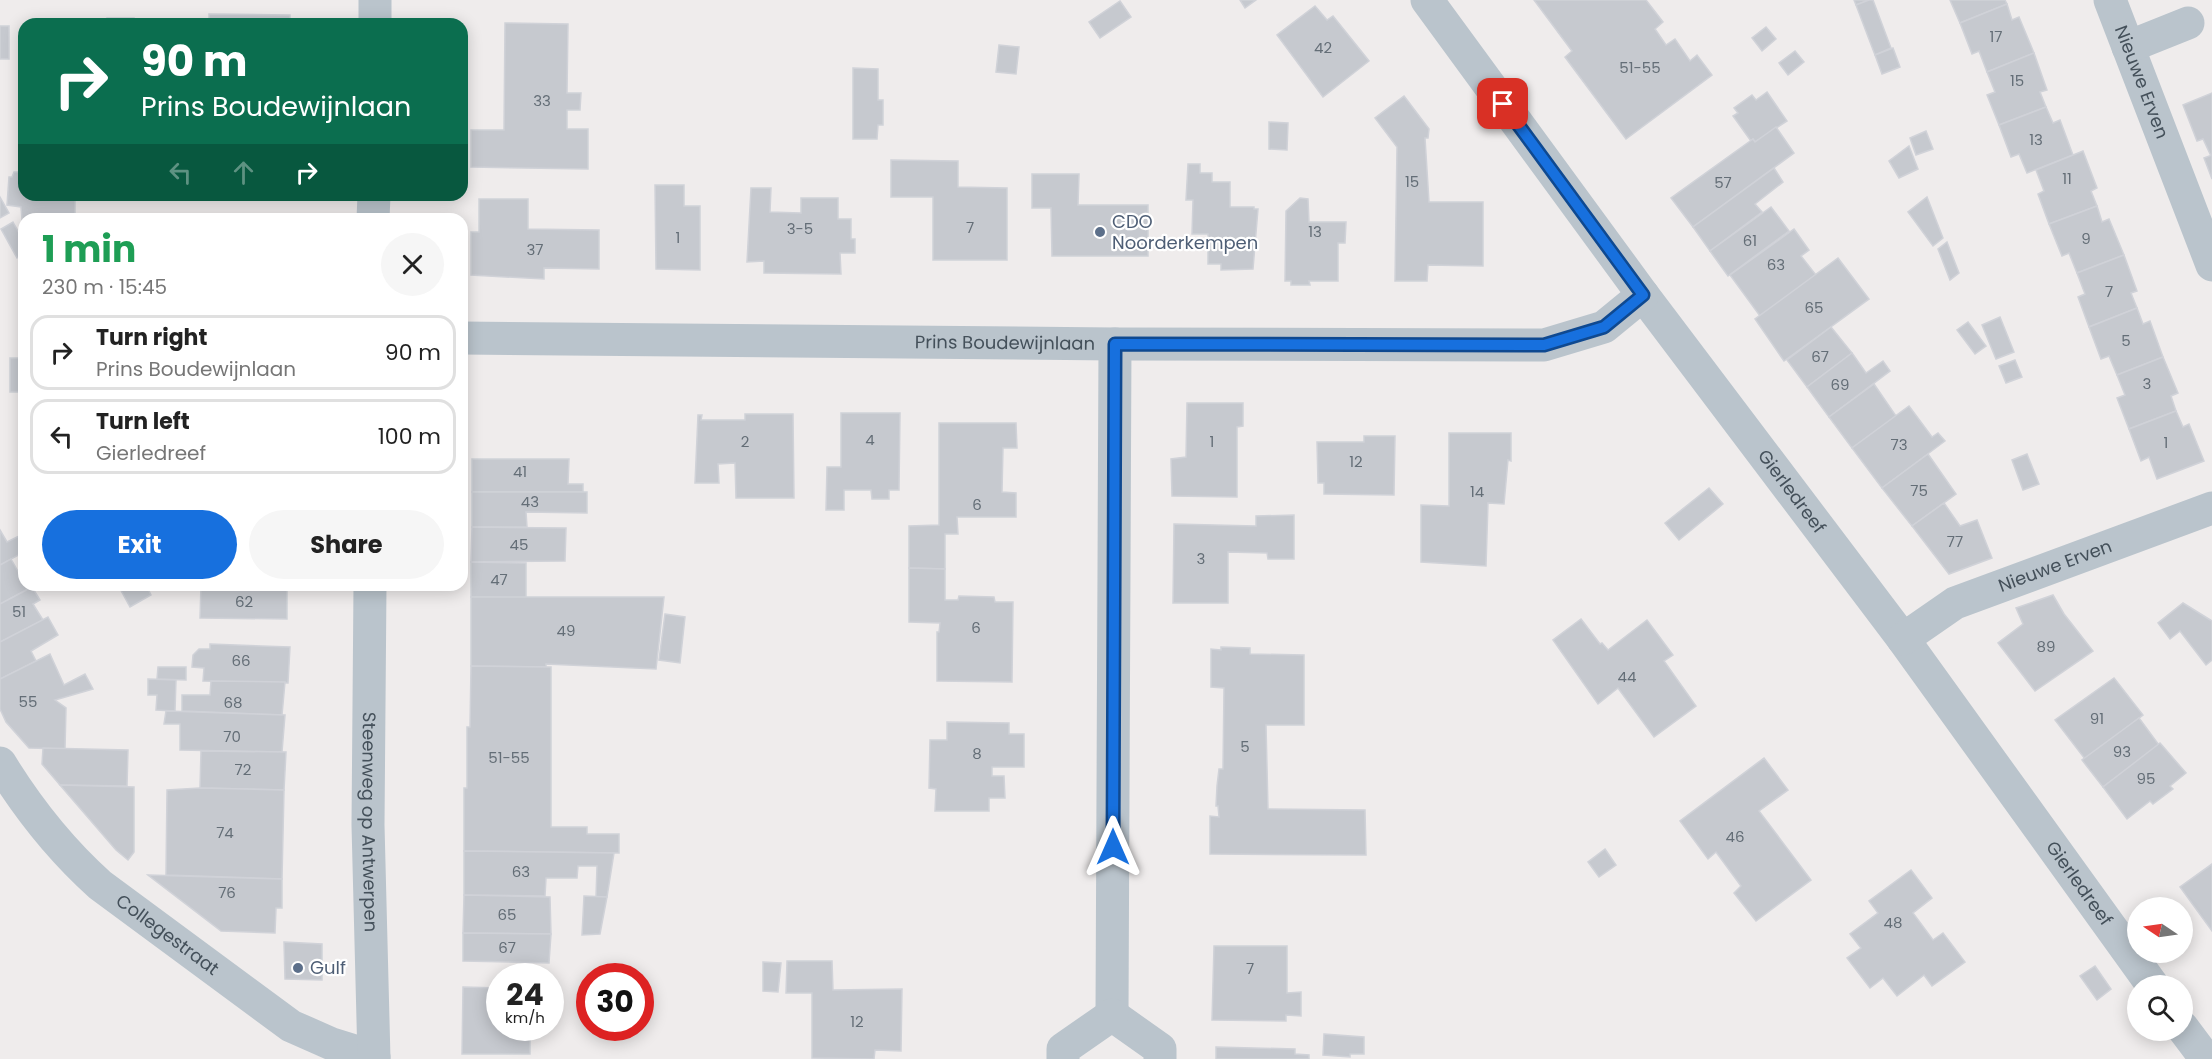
<!DOCTYPE html>
<html lang="en">
<head>
<meta charset="utf-8">
<style>
  body { margin:0; font-family:Poppins,sans-serif; background:#f6f6f6; color:#222; height:100vh; display:flex; flex-direction:column; font-size:22px; white-space:nowrap }
  * { box-sizing:border-box; margin:0 }
  p { font-size:20px; color:#767676 }
  .icon { flex:none; width:33px; height:33px; fill:none; stroke:currentColor; stroke-width:2; stroke-linecap:round; stroke-linejoin:round }
  .map { position:relative; flex:1; overflow:hidden }
  .panel { position:absolute; left:18px; top:213px; width:450px; height:378px; display:flex; flex-direction:column; background:#fff; border-radius:18px; box-shadow:0 3px 15px #0003 }
  .panel>* { flex:none }
  .guide { position:absolute; left:18px; top:18px; width:450px; height:183px; border-radius:18px; box-shadow:0 3px 15px #0003; background:#0b6e4f; color:#fff; overflow:hidden }
  .needle { width:39px; rotate:283deg }
  .tools { position:absolute; left:2127px; top:897px; display:grid; gap:12px }
  .tools a { display:grid; place-items:center; width:66px; height:66px; border-radius:50%; background:#fff; box-shadow:0 3px 15px #0003; font-size:30px }
  .speed { position:absolute; left:486px; top:963px; display:flex; gap:12px; font-size:30px; font-weight:700; text-align:center }
  .speed>* { display:grid; place-content:center; width:78px; height:78px; border-radius:50%; background:#fff; box-shadow:0 3px 15px #0003; line-height:1 }
  .speed small { font-size:15px; font-weight:400 }
  .speed .limit { border:9px solid #d22; background:#fff; color:#111 }
  .pin { position:absolute; display:grid; place-items:center; width:51px; height:51px; color:#fff; margin:-26px; border-radius:12px; box-shadow:0 3px 9px #0006 }
  .me { position:absolute; width:66px; margin:-33px; rotate:0deg; stroke-linejoin:round; filter:drop-shadow(0 0 4px #0008) }
  .turn { display:flex; align-items:center; gap:21px; height:126px; padding:0 24px; font-size:27px }
  .turn .icon { width:78px; height:78px; stroke-width:2.5 }
  .turn b { display:block; font-size:42px; line-height:51px }
  .lanes { display:flex; align-items:center; height:57px; padding:0 24px; background:#0003; justify-content:center; gap:30px; direction:ltr }
  .lanes .off { opacity:.35 }
  .round { display:grid; place-items:center; flex:none; width:63px; height:63px; border-radius:32px; background:#f6f6f6 }
  .summary { display:flex; align-items:center; justify-content:space-between; height:102px; padding:0 24px }
  h1 { font-size:36px; font-weight:700; line-height:45px; color:#1e9e55 }
  .action { display:flex; gap:12px; margin-top:auto; padding:12px 24px }
  .action a { flex:1; height:69px; border-radius:36px; background:#1770de; color:#fff; font-size:24px; font-weight:700; line-height:69px; text-align:center }
  .action a+a { background:#f6f6f6; color:#222 }
  ul { padding:0; list-style:none }
  li { display:flex; align-items:center; gap:18px; height:75px; margin:0 12px 9px; padding:0 12px; border:3px solid #e0e0e0; border-radius:18px }
  li div { flex:1 }
  li b { display:block; font-size:22px }
  li em { font-style:normal }
  .map>svg:first-child { display:block }
  .building { fill:#c6c9cf; stroke:#d0d2d8; stroke-width:1.5 }
  .lines { fill:none; stroke-linecap:round; stroke-linejoin:round }
  .minor { stroke:#bac4cc; stroke-width:33 }
  .tertiary { stroke:#bac4cc; stroke-width:33 }
  .route-casing { stroke:#0f4990; stroke-width:15 }
  .route { stroke:#1770de; stroke-width:10 }
  .service-dot { fill:#5c6f8a; stroke:#fff; stroke-width:2 }
  .labels { text-anchor:middle; stroke-width:4.5; stroke-linejoin:round; paint-order:stroke }
  .number-label { font-size:15px; fill:#646e77 }
  .street-label { font-size:18px; fill:#44505a; stroke:#fff }
  .service-label { font-size:18px; fill:#4e5e75; stroke:#fff; text-anchor:start }
</style>
</head>
<body>
<div class="map">
<svg width="2212" height="1059" viewBox="0 0 2212 1059">
  <rect width="100%" height="100%" fill="#efecec"/>
  <g class="building">
    <polygon points="1240,0 1256,0 1245,8"/>
    <polygon points="1534,0 1646,0 1663,22 1655,29 1666,45 1675,39 1690,61 1697,55 1712,75 1626,139 1565,57 1572,51"/>
    <polygon points="1854,0 1869,0 1856,5"/>
    <polygon points="1869,0 1873,0 1891,48 1875,55 1856,5"/>
    <polygon points="1950,0 2005,0 2007,4 1960,23"/>
    <polygon points="1120,1 1131,17 1100,38 1089,22"/>
    <polygon points="2007,4 2012,20 2019,17 2034,53 1987,72 1979,51 1972,54 1960,23"/>
    <polygon points="1315,6 1327,20 1333,16 1369,61 1323,97 1277,35"/>
    <polygon points="209,14 290,15 290,24 209,24"/>
    <rect x="107" y="18" width="27" height="6"/>
    <polygon points="505,23 568,24 567,93 581,93 580,110 567,110 567,129 588,129 588,169 471,167 471,130 504,130"/>
    <rect x="0" y="26" width="9" height="33"/>
    <polygon points="1766,27 1776,39 1762,51 1752,38"/>
    <polygon points="999,45 1019,47 1016,74 996,72"/>
    <polygon points="1893,48 1900,67 1882,74 1875,55"/>
    <polygon points="1795,51 1804,62 1788,75 1779,63"/>
    <polygon points="2034,53 2047,90 2040,92 2046,107 1999,125 1987,95 1995,92 1987,72"/>
    <polygon points="853,68 878,69 878,100 883,100 883,125 878,125 877,139 853,139"/>
    <polygon points="1767,92 1787,121 1755,142 1753,139 1751,141 1733,116 1738,113 1734,108 1752,95 1756,100"/>
    <polygon points="2212,93 2212,155 2211,156 2203,139 2197,141 2183,105"/>
    <polygon points="1404,96 1429,129 1428,138 1425,138 1429,202 1483,202 1483,266 1428,265 1427,281 1395,281 1397,147 1375,118"/>
    <polygon points="2046,107 2053,123 2060,120 2073,155 2027,173 2019,154 2011,157 1999,125"/>
    <polygon points="1269,122 1288,123 1287,150 1269,149"/>
    <polygon points="1776,127 1794,153 1693,227 1671,198 1753,139 1755,142"/>
    <polygon points="1926,131 1933,149 1916,155 1910,138"/>
    <polygon points="1909,146 1918,169 1899,178 1889,161"/>
    <polygon points="2083,151 2097,188 2091,191 2097,206 2049,224 2038,194 2044,191 2036,170"/>
    <polygon points="2212,155 2212,179 2204,158"/>
    <polygon points="891,160 958,161 958,187 1007,188 1007,260 933,260 933,197 891,197"/>
    <polygon points="1188,164 1200,164 1200,173 1212,173 1212,182 1230,182 1230,207 1254,207 1254,209 1258,209 1253,269 1221,270 1221,264 1208,264 1208,234 1192,234 1193,200 1186,200"/>
    <polygon points="1774,168 1783,182 1755,204 1762,212 1710,251 1693,227"/>
    <polygon points="14,172 24,172 24,195 75,195 75,219 22,220 21,207 7,205 9,177 12,177"/>
    <polygon points="1032,174 1079,174 1078,205 1148,205 1148,256 1052,256 1051,208 1032,208"/>
    <polygon points="655,185 684,185 684,206 700,206 700,270 656,269"/>
    <polygon points="751,188 771,188 770,212 801,213 801,198 838,198 838,219 851,219 851,239 855,239 855,253 840,253 841,274 764,273 764,261 747,262"/>
    <polygon points="0,197 9,213 0,218"/>
    <polygon points="1927,197 1943,238 1933,246 1908,212"/>
    <polygon points="1300,198 1308,199 1309,222 1346,222 1345,243 1338,243 1338,281 1309,281 1310,285 1291,285 1291,281 1285,281 1286,211"/>
    <polygon points="479,199 528,199 528,229 599,230 599,269 544,268 544,279 471,275 471,232 479,232"/>
    <polygon points="2097,206 2102,222 2109,219 2124,255 2077,273 2069,253 2062,256 2049,224"/>
    <polygon points="1771,207 1789,231 1728,276 1710,251"/>
    <polygon points="13,222 24,242 24,253 17,258 1,229"/>
    <polygon points="1794,229 1809,250 1801,256 1816,275 1760,316 1730,275"/>
    <polygon points="1947,242 1959,273 1950,280 1938,249"/>
    <polygon points="2124,255 2137,291 2131,293 2137,308 2089,327 2078,297 2085,294 2077,273"/>
    <polygon points="1838,258 1869,299 1784,361 1755,319"/>
    <polygon points="2137,308 2143,324 2150,321 2163,357 2117,375 2109,356 2101,359 2089,327"/>
    <polygon points="2000,317 2014,352 1996,359 1982,325"/>
    <polygon points="1968,322 1986,346 1975,354 1957,330"/>
    <polygon points="1831,327 1852,353 1807,387 1787,360"/>
    <polygon points="1852,353 1866,373 1883,361 1890,371 1829,417 1807,387"/>
    <polygon points="2163,357 2178,393 2171,396 2176,411 2129,429 2117,398 2125,395 2117,375"/>
    <rect x="10" y="358" width="14" height="34"/>
    <polygon points="2015,360 2022,377 2006,383 1999,366"/>
    <polygon points="1874,384 1896,416 1852,448 1829,417"/>
    <polygon points="1187,403 1243,403 1243,426 1237,427 1237,497 1172,496 1171,459 1186,457"/>
    <polygon points="1909,406 1932,437 1938,433 1945,441 1882,488 1852,448"/>
    <polygon points="2176,411 2183,427 2189,424 2204,461 2157,479 2149,457 2141,461 2129,429"/>
    <polygon points="841,413 900,413 899,490 889,490 889,499 872,499 871,490 844,490 844,510 826,510 827,467 841,467"/>
    <polygon points="745,414 793,414 794,498 736,498 735,463 718,464 719,483 695,483 698,415 702,415 701,420 745,420"/>
    <polygon points="939,423 1016,423 1017,448 1003,448 1002,492 1016,493 1016,517 957,517 958,534 945,534 945,569 909,568 909,526 939,525"/>
    <polygon points="1449,433 1511,433 1511,461 1508,460 1504,504 1488,503 1486,566 1421,562 1421,505 1449,506"/>
    <polygon points="1364,436 1395,436 1394,495 1324,494 1324,483 1318,483 1317,442 1364,442"/>
    <polygon points="1928,454 1956,494 1912,526 1882,488"/>
    <polygon points="2027,454 2039,484 2023,490 2012,460"/>
    <polygon points="472,459 569,459 568,484 583,484 583,492 472,492"/>
    <polygon points="1709,488 1723,504 1679,540 1665,523"/>
    <polygon points="472,492 587,492 587,513 526,512 527,527 472,527"/>
    <polygon points="1944,503 1960,526 1977,520 1992,558 1949,574 1912,526"/>
    <polygon points="1294,515 1294,559 1268,559 1267,553 1228,552 1228,603 1173,603 1174,524 1256,526 1256,516"/>
    <polygon points="472,527 566,528 565,561 471,562"/>
    <polygon points="0,530 7,542 21,535 24,541 24,552 0,565"/>
    <polygon points="11,559 28,589 0,604 0,565"/>
    <polygon points="471,562 526,563 526,598 471,597"/>
    <polygon points="909,568 945,569 945,600 958,600 959,596 994,597 995,602 1013,602 1012,682 937,681 937,632 939,632 940,623 909,622"/>
    <polygon points="118,585 146,585 151,595 130,607"/>
    <polygon points="201,585 287,585 287,619 200,618"/>
    <polygon points="32,587 40,600 33,604 43,620 0,642 0,604"/>
    <polygon points="2053,595 2064,614 2093,651 2035,691 1998,643 2023,624 2016,608"/>
    <polygon points="471,597 664,597 656,669 546,664 546,667 471,666"/>
    <polygon points="2183,603 2212,621 2212,660 2206,665 2180,631 2170,639 2158,623"/>
    <polygon points="665,614 685,617 680,663 659,660"/>
    <polygon points="48,617 58,635 31,651 36,661 0,679 0,642"/>
    <polygon points="1581,619 1600,644 1602,643 1608,650 1647,620 1673,655 1664,661 1696,706 1654,737 1618,688 1598,704 1553,640"/>
    <polygon points="210,644 290,647 288,683 203,681 204,668 192,667 193,655 199,649 210,649"/>
    <polygon points="1221,647 1250,648 1250,654 1304,655 1304,725 1266,725 1268,809 1365,810 1366,855 1210,854 1210,816 1219,817 1218,806 1216,806 1217,786 1219,769 1223,769 1224,688 1211,687 1211,649 1221,650"/>
    <polygon points="50,654 64,685 85,674 93,689 55,700 66,708 65,749 29,748 6,722 0,709 0,679"/>
    <polygon points="471,666 551,667 551,827 587,827 587,834 619,834 619,853 464,851 464,788 467,788 467,727 470,727"/>
    <polygon points="158,667 186,667 186,680 157,679"/>
    <polygon points="2114,678 2143,715 2085,759 2055,720"/>
    <polygon points="148,679 176,680 175,711 156,710 157,695 148,695"/>
    <polygon points="211,681 285,682 282,715 182,711 182,695 210,695"/>
    <polygon points="166,711 285,715 282,752 180,750 180,724 164,724"/>
    <polygon points="2139,718 2159,745 2103,787 2082,760"/>
    <polygon points="947,722 1009,723 1009,734 1024,734 1024,767 992,767 992,776 1004,776 1005,798 989,798 989,811 935,811 936,789 929,788 930,740 947,740"/>
    <polygon points="2160,743 2186,773 2170,786 2173,789 2153,804 2150,801 2127,819 2103,787"/>
    <polygon points="43,748 128,750 127,786 60,785 42,764"/>
    <polygon points="201,751 286,752 284,790 200,788"/>
    <polygon points="1764,758 1788,790 1759,811 1811,880 1756,921 1734,893 1741,886 1716,852 1708,859 1680,821"/>
    <polygon points="60,785 134,787 134,852 128,860 116,850"/>
    <polygon points="200,788 284,790 282,879 166,875 167,790"/>
    <polygon points="1605,849 1616,865 1599,877 1588,862"/>
    <polygon points="464,851 614,853 607,897 596,897 597,866 578,866 577,878 546,878 545,896 464,895"/>
    <polygon points="2212,864 2212,931 2180,887"/>
    <polygon points="1911,870 1932,898 1913,913 1933,940 1943,933 1965,962 1932,986 1924,975 1897,996 1883,978 1870,988 1847,958 1861,948 1850,934 1878,913 1869,901"/>
    <polygon points="148,875 282,879 282,908 276,908 275,933 221,931"/>
    <polygon points="464,895 550,897 551,934 463,933"/>
    <polygon points="584,896 607,897 600,934 582,935"/>
    <polygon points="463,933 551,934 549,963 463,961"/>
    <polygon points="284,942 322,944 322,980 285,979"/>
    <polygon points="1214,946 1287,946 1287,993 1301,992 1301,1016 1286,1015 1286,1021 1212,1020"/>
    <polygon points="787,961 832,961 833,990 902,989 901,1051 875,1050 874,1059 812,1058 812,993 786,993"/>
    <polygon points="763,962 781,963 778,992 763,991"/>
    <polygon points="2095,966 2111,989 2097,1000 2080,976"/>
    <polygon points="463,987 500,988 500,1028 530,1028 530,1054 462,1054"/>
    <polygon points="1324,1034 1364,1037 1364,1054 1350,1054 1350,1057 1323,1055"/>
    <polygon points="1216,1047 1295,1049 1295,1054 1309,1055 1309,1059 1216,1059"/>
  </g>
  <g class="lines">
    <g class="minor">
      <path id="s1" d="M1427 0 1643 295 1903 639 2153 986"/>
      <path id="s2" d="M2110 0 2212 265"/>
      <polyline points="2128,47 2188,23"/>
      <path id="s3" d="M462 338 1115 344 1544 345 1604 327 1643 295"/>
      <path id="s4" d="M1903 639 1955 603 2212 508"/>
      <path id="s5" d="M0 763C27 807 61 850 100 885L291 1026 332 1044 374 1057"/>
      <polyline points="1112,1015 1115,344"/>
      <polyline points="1112,1015 1160,1049 1160,1059"/>
      <polyline points="2182,1027 2206,1059"/>
      <polyline points="1063,1059 1063,1049 1112,1015"/>
    </g>
    <g class="tertiary">
      <polyline points="375,24 375,0"/>
      <polyline points="373,219 374,195"/>
      <path id="s6" d="M370 585 368 825 374 1059"/>
    </g>
  </g>
  <g class="lines">
    <defs>
      <polyline id="route" points="1113,847 1115,344 1544,345 1604,327 1643,295 1503,104"/>
    </defs>
    <use href="#route" class="route-casing"/>
    <use href="#route" class="route"/>
  </g>
  <g class="service-dot">
    <circle cx="1100" cy="232" r="6"/>
    <circle cx="298" cy="968" r="6"/>
  </g>
  <g class="labels">
    <g class="number-label">
      <text x="1996" y="42">17</text>
      <text x="1323" y="53">42</text>
      <text x="1640" y="73">51-55</text>
      <text x="2017" y="86">15</text>
      <text x="542" y="106">33</text>
      <text x="2036" y="145">13</text>
      <text x="2067" y="184">11</text>
      <text x="1412" y="187">15</text>
      <text x="1723" y="188">57</text>
      <text x="970" y="233">7</text>
      <text x="800" y="234">3-5</text>
      <text x="1315" y="237">13</text>
      <text x="678" y="243">1</text>
      <text x="2086" y="244">9</text>
      <text x="1750" y="246">61</text>
      <text x="535" y="255">37</text>
      <text x="1776" y="270">63</text>
      <text x="2109" y="297">7</text>
      <text x="1814" y="313">65</text>
      <text x="2126" y="346">5</text>
      <text x="1820" y="362">67</text>
      <text x="2147" y="389">3</text>
      <text x="1840" y="390">69</text>
      <text x="870" y="445">4</text>
      <text x="745" y="447">2</text>
      <text x="1212" y="447">1</text>
      <text x="2166" y="448">1</text>
      <text x="1899" y="450">73</text>
      <text x="1356" y="467">12</text>
      <text x="520" y="477">41</text>
      <text x="1919" y="496">75</text>
      <text x="1477" y="497">14</text>
      <text x="530" y="507">43</text>
      <text x="977" y="510">6</text>
      <text x="1955" y="547">77</text>
      <text x="519" y="550">45</text>
      <text x="1201" y="564">3</text>
      <text x="499" y="585">47</text>
      <text x="244" y="607">62</text>
      <text x="19" y="617">51</text>
      <text x="976" y="633">6</text>
      <text x="566" y="636">49</text>
      <text x="2046" y="652">89</text>
      <text x="241" y="666">66</text>
      <text x="1627" y="682">44</text>
      <text x="28" y="707">55</text>
      <text x="233" y="708">68</text>
      <text x="2097" y="724">91</text>
      <text x="232" y="742">70</text>
      <text x="1245" y="752">5</text>
      <text x="2122" y="757">93</text>
      <text x="977" y="759">8</text>
      <text x="509" y="763">51-55</text>
      <text x="243" y="775">72</text>
      <text x="2146" y="784">95</text>
      <text x="225" y="838">74</text>
      <text x="1735" y="842">46</text>
      <text x="521" y="877">63</text>
      <text x="227" y="898">76</text>
      <text x="507" y="920">65</text>
      <text x="1893" y="928">48</text>
      <text x="507" y="953">67</text>
      <text x="1250" y="974">7</text>
      <text x="857" y="1027">12</text>
    </g>
    <g class="street-label">
      <text dy="6" stroke="none"><textPath href="#s2" startOffset="88">Nieuwe Erven</textPath></text>
      <text dy="6" stroke="none"><textPath href="#s3" startOffset="543">Prins Boudewijnlaan</textPath></text>
      <text dy="6" stroke="none"><textPath href="#s1" startOffset="612">Gierledreef</textPath></text>
      <text dy="6" stroke="none"><textPath href="#s4" startOffset="170">Nieuwe Erven</textPath></text>
      <text dy="6" stroke="none"><textPath href="#s6" startOffset="237">Steenweg op Antwerpen</textPath></text>
      <text dy="6" stroke="none"><textPath href="#s1" startOffset="1098">Gierledreef</textPath></text>
      <text dy="6" stroke="none"><textPath href="#s5" startOffset="242">Collegestraat</textPath></text>
    </g>
    <g class="service-label">
      <text x="1112" y="228">CDO<tspan x="1112" dy="21">Noorderkempen</tspan></text>
      <text x="310" y="974">Gulf</text>
    </g>
  </g>
</svg>
<div class="tools">
<a><svg class="needle" viewBox="-14 -14 28 28"><path d="M0-13l5 13h-10z" fill="#e53935"/><path d="M0 13l5-13h-10z" fill="#767676"/></svg></a>
<a><svg class="icon" aria-label="search" viewBox="0 0 24 24"><circle cx="10" cy="10" r="6"/><path d="M15 15l6 6"/></svg></a>
</div>
<div class="speed"><div>24<small>km/h</small></div><div class="limit">30</div></div>
<div class="pin" style="left:1503px;top:104px;background:#d93025"><svg class="icon" aria-label="arrive" viewBox="0 0 24 24"><path d="M6 21V4h12l-3 4 3 4H6"/></svg></div>
<svg class="me" style="left:1113px;top:847px" viewBox="-20 -20 40 40"><path d="M0-17L14 15 0 8-14 15z" fill="#1770de" stroke="#fff" stroke-width="4"/></svg>
<div class="guide">
<div class="turn"><svg class="icon" aria-label="right" viewBox="0 0 24 24"><path d="M7 20v-9h11M14 6l5 5-5 5"/></svg><div><b>90 m</b>Prins Boudewijnlaan</div></div>
<div class="lanes"><svg class="icon off" aria-label="left" viewBox="0 0 24 24"><path d="M17 20v-9H6M10 6l-5 5 5 5"/></svg><svg class="icon off" aria-label="ahead" viewBox="0 0 24 24"><path d="M12 20V5M6 11l6-6 6 6"/></svg><svg class="icon" aria-label="right" viewBox="0 0 24 24"><path d="M7 20v-9h11M14 6l5 5-5 5"/></svg></div>
</div>
<section class="panel">
<div class="summary"><div><h1>1 min</h1><p>230 m · 15:45</p></div><a class="round"><svg class="icon" aria-label="close" viewBox="0 0 24 24"><path d="M6 6l12 12M18 6L6 18"/></svg></a></div>
<ul>
<li><svg class="icon" aria-label="right" viewBox="0 0 24 24"><path d="M7 20v-9h11M14 6l5 5-5 5"/></svg><div><b>Turn right</b><p>Prins Boudewijnlaan</p></div><em>90 m</em></li>
<li><svg class="icon" aria-label="left" viewBox="0 0 24 24"><path d="M17 20v-9H6M10 6l-5 5 5 5"/></svg><div><b>Turn left</b><p>Gierledreef</p></div><em>100 m</em></li>
</ul>
<div class="action"><a>Exit</a><a>Share</a></div>
</section>
</div>
</body>
</html>
